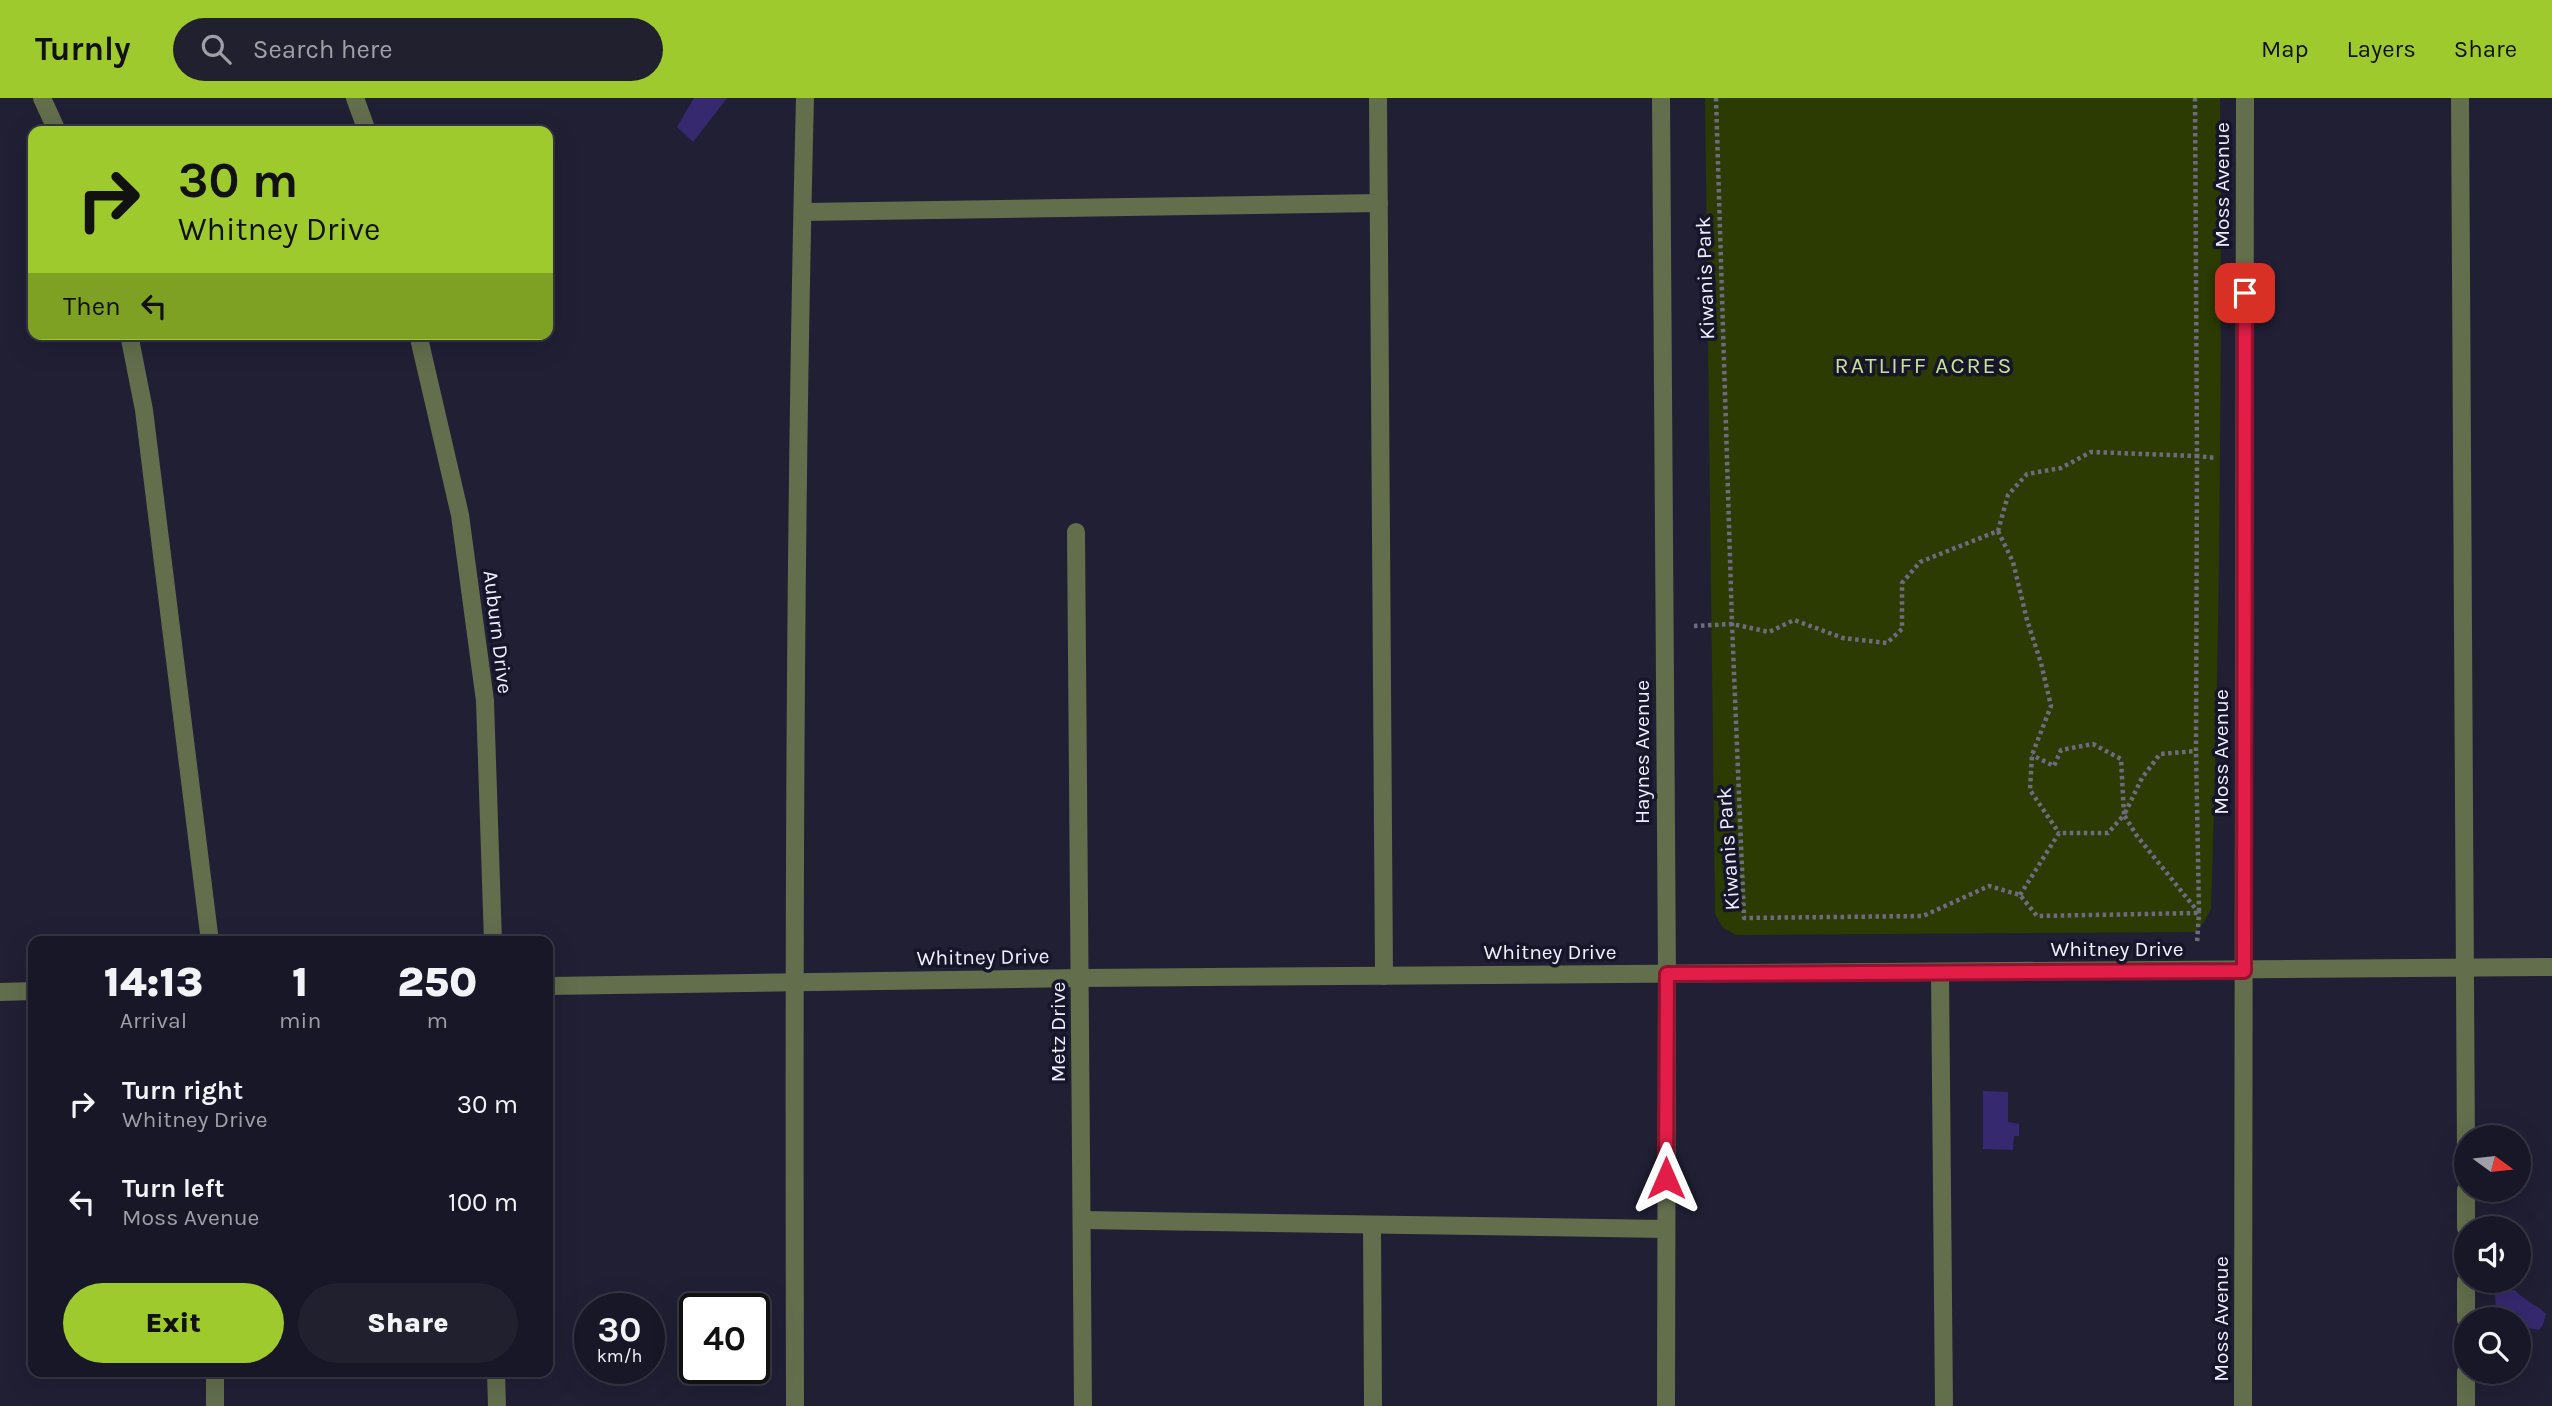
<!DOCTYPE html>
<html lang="en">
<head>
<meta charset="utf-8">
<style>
  body { margin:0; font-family:Karla,sans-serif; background:#21202f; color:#f1f3f6; height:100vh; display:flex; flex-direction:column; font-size:26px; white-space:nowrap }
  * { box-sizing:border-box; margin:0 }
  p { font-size:23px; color:#9f9fa7 }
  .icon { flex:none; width:38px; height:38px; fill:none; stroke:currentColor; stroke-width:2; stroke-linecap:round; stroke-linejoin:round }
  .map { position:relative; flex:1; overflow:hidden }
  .sheet { position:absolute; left:28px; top:838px; width:525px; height:441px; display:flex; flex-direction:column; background:#181727; border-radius:14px; box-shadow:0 7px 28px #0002,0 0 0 2px #363644 }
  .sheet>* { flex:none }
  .top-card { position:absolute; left:28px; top:28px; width:525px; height:214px; border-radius:14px; box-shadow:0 7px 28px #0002,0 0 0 2px #363644; background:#9eca2e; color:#111; overflow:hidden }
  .needle { width:46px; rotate:105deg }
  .buttons { position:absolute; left:2454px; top:1027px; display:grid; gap:14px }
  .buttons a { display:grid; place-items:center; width:77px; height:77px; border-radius:50%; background:#181727; box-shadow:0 7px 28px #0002,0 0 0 2px #363644; font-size:35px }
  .speed { position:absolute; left:574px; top:1195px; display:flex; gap:14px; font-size:35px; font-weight:700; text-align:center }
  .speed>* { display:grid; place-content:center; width:91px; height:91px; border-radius:50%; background:#181727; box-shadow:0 7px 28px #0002,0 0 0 2px #363644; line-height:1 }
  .speed small { font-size:18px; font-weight:400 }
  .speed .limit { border:4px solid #111; border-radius:10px; background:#fff; color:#111 }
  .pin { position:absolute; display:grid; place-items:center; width:60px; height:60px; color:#fff; margin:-30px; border-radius:14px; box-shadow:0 4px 10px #0006 }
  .me { position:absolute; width:77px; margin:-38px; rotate:0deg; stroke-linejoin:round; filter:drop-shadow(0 0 5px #0008) }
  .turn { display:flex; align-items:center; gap:24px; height:147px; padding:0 35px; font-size:32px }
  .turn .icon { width:91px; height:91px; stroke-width:2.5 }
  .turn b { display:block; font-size:49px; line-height:60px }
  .then { display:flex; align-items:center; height:66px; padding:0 35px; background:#0003; gap:14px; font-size:26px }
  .eta { display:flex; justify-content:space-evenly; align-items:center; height:119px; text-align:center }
  .eta b { font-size:42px; font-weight:800; line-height:49px }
  .primary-button { display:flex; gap:14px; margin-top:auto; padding:14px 35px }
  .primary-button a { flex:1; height:80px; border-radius:42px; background:#9eca2e; color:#111; font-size:28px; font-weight:800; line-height:80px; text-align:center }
  .primary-button a+a { background:#21202f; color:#f1f3f6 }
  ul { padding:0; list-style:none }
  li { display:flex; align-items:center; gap:21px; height:98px; padding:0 35px }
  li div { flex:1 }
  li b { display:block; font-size:26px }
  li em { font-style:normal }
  header { display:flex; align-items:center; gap:42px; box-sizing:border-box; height:98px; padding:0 35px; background:#9eca2e; color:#111 }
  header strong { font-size:33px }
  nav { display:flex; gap:38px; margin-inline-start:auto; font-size:24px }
  .search { width:490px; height:63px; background:#21202f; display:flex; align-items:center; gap:18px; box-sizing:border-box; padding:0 24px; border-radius:38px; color:#9f9fa7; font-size:26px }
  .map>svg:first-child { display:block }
  .green { fill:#2b3b02 }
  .water { fill:#362970 }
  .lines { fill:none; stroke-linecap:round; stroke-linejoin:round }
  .path { stroke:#6c6c7f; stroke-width:4.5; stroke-dasharray:3.5 3.5; stroke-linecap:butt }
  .minor { stroke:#626e4c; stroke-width:18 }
  .route-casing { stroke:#92132f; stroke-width:18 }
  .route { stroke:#e11d48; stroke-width:12 }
  .labels { text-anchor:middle; stroke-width:7; stroke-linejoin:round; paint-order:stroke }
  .street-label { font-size:21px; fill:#eeeefd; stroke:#17152a }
  .neighbourhood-label { font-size:23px; letter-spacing:2px; fill:#c7e298; stroke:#17152a }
</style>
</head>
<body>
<header>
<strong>Turnly</strong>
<div class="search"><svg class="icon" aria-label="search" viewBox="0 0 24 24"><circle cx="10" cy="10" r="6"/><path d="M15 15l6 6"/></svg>Search here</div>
<nav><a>Map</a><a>Layers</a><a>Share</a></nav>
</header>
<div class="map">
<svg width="2552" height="1308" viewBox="0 0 2552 1308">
  <rect width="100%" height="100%" fill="#201f34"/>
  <path class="green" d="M1705 0H2220C2222 270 2220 541 2211 811L2204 824 2195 834 1736 837 1723 830 1715 816Z"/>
  <g class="water">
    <polygon points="694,0 727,0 693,44 677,29"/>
    <polygon points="1983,993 2008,994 2008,1024 2019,1026 2019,1038 2014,1038 2013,1052 1983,1051"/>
    <path d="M2505 1183 2506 1191 2515 1192C2524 1203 2536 1206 2546 1216L2543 1227 2539 1232 2518 1228V1222L2505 1221 2496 1214 2495 1196 2499 1191 2493 1184Z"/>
  </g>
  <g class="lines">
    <g class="path">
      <polyline points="1716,0 1732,526 1744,820 1923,818 1989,788 2020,797 2037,818 2199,815 2196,653"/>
      <polyline points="2195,0 2197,358 2216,360"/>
      <polyline points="1998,433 2013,464 2027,522 2041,565 2051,608 2032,657 2030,692 2059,735"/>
      <polyline points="1694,528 1732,526 1769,534 1794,522 1843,540 1887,545 1902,531 1902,485 1920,464 1998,433 2008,397 2027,376 2061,370 2091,354 2197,358 2196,653 2160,656 2142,680 2124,717 2137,738 2199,815 2197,845"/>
      <polyline points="2020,797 2059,735 2108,735 2124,717 2121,661 2093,646 2061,652 2054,668 2032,657"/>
    </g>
    <g class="minor">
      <polyline points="42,0 57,33"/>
      <polyline points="355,0 367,33"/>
      <polyline points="1378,0 1384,878"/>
      <polyline points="1661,0 1667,876 1666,1308"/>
      <polyline points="2460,0 2466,1059"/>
      <polyline points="803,114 1379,105"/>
      <polyline points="129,236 144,312 210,844"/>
      <polyline points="418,236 460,417 485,603 493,844"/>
      <polyline points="1076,434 1083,1308"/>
      <polyline points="1940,875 1944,1308"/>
      <polyline points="548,888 1081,880 2552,869"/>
      <polyline points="0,894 33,893"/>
      <polyline points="2466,1092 2466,1130"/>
      <polyline points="1082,1122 1666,1131"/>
      <polyline points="1372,1127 1373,1308"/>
      <polyline points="2466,1183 2466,1222"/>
      <polyline points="215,1274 215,1308"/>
      <polyline points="496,1274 497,1308"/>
      <polyline points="2466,1274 2466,1308"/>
      <path d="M795 1308C794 872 794 436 805 0"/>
      <polyline points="2243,1308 2245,0"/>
    </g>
  </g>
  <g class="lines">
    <defs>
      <polyline id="route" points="1666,1080 1667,876 2244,873 2245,195"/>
    </defs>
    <use href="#route" class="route-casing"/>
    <use href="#route" class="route"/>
  </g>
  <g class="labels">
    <g class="street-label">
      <text transform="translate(2222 87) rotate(-90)" y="7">Moss Avenue</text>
      <text transform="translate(1705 180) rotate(-92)" y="7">Kiwanis Park</text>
      <text transform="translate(498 534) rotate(83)" y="7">Auburn Drive</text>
      <text transform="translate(1642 654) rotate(-90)" y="7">Haynes Avenue</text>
      <text transform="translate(2221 654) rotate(-90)" y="7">Moss Avenue</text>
      <text transform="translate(1728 751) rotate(-94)" y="7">Kiwanis Park</text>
      <text x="2117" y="858">Whitney Drive</text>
      <text x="1550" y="861">Whitney Drive</text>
      <text transform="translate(983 859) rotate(-1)" y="7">Whitney Drive</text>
      <text transform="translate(1058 934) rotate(-90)" y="7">Metz Drive</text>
      <text transform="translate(2221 1221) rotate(-90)" y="7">Moss Avenue</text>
    </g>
    <g class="neighbourhood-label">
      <text x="1924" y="275">RATLIFF ACRES</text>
    </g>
  </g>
</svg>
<div class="buttons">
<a><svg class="needle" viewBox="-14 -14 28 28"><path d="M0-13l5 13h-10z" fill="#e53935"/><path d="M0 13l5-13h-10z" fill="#9f9fa7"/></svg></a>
<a><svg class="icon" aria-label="sound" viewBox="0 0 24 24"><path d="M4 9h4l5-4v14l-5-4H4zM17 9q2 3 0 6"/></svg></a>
<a><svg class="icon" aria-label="search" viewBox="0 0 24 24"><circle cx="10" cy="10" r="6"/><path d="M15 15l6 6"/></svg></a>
</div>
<div class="speed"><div>30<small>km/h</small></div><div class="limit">40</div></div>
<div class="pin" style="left:2245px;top:195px;background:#d93025"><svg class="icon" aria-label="arrive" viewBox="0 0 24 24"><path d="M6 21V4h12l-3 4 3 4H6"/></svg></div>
<svg class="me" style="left:1666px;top:1080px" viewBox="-20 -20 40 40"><path d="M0-17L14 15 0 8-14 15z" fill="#e11d48" stroke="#fff" stroke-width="4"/></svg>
<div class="top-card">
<div class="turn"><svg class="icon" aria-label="right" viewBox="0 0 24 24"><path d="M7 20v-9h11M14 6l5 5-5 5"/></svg><div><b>30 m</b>Whitney Drive</div></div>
<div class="then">Then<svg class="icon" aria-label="left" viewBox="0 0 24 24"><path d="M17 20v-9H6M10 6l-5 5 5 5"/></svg></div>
</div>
<section class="sheet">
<div class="eta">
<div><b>14:13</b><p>Arrival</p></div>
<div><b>1</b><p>min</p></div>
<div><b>250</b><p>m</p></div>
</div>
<ul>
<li><svg class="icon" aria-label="right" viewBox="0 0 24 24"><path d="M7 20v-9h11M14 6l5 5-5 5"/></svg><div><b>Turn right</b><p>Whitney Drive</p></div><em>30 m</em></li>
<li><svg class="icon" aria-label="left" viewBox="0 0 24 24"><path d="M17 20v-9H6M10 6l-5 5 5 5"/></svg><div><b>Turn left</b><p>Moss Avenue</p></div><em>100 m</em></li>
</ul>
<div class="primary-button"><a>Exit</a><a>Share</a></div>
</section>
</div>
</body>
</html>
